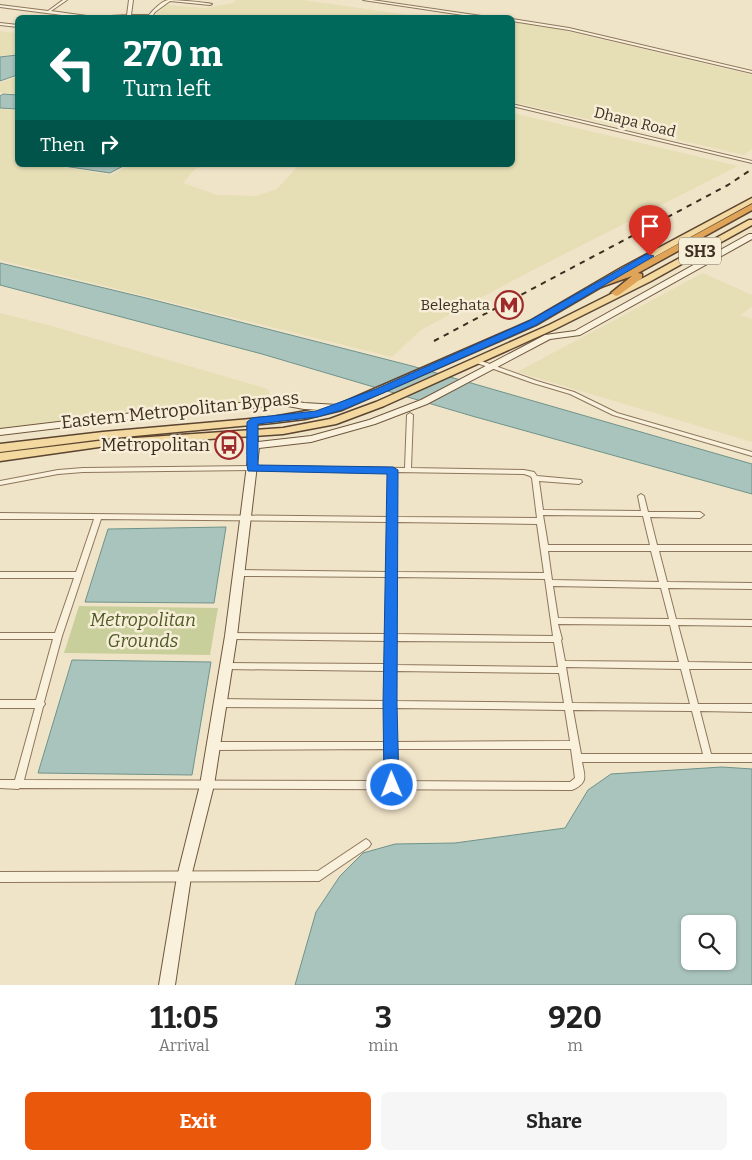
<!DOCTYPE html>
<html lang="en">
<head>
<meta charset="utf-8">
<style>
  body { margin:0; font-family:Bitter,serif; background:#f6f6f6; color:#222; height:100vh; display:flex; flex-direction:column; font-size:19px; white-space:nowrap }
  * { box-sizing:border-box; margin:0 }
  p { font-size:16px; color:#767676 }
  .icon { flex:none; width:28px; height:28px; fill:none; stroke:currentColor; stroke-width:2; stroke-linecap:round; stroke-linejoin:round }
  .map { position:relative; height:985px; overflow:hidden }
  .drawer { display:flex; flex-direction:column; background:#fff; flex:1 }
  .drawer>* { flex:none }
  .hud { position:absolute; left:15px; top:15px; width:500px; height:152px; border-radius:8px; box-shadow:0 1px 4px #0004; background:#00695c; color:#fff; overflow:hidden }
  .buttons { position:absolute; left:681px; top:915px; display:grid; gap:10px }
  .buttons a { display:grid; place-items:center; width:55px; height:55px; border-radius:8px; background:#fff; box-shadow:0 1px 4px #0004; font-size:25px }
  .pin { position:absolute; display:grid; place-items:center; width:42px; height:42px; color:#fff; margin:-51px -21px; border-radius:50% 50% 50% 0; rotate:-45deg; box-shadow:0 0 5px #0007 }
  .pin .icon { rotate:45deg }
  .me { position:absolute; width:55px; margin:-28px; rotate:359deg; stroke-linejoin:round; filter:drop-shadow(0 0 4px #0008) }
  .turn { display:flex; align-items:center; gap:18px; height:105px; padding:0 25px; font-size:22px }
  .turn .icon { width:65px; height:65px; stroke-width:2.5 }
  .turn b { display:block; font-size:35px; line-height:42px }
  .then { display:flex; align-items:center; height:48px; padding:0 25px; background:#0003; gap:10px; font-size:19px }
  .eta { display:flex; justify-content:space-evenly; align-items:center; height:85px; text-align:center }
  .eta b { font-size:30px; font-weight:700; line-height:35px }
  .cta { display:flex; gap:10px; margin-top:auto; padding:10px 25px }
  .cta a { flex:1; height:58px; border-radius:8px; background:#ea580c; color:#fff; font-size:20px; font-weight:700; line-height:58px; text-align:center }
  .cta a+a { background:#f6f6f6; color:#222 }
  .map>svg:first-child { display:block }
  .farmland { fill:#e6deb5 }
  .green { fill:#c9cf9b }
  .water { fill:#a9c4bc; stroke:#6f938a; fill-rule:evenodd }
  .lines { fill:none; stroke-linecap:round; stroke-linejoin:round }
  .street-casing { stroke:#8d765c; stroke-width:2 }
  .secondary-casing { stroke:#6f573f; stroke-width:2 }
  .primary-casing { stroke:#5b4430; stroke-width:3 }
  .highway-casing { stroke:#5b4430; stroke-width:3 }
  .street { fill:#faf1dc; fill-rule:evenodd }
  .secondary { fill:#faf1dc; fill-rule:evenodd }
  .primary { fill:#f3d9a0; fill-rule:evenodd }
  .highway { fill:#e0a458; fill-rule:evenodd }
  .rail { stroke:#3d2e20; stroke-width:2; stroke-dasharray:5.5 5.5; stroke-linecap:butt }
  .route { fill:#1a73e8; stroke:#114b97 }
  .labels { text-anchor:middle; stroke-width:5; stroke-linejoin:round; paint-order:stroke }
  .far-street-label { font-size:15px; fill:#3d2e20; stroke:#f7eed8 }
  .far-poi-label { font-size:15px; fill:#3d2e20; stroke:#f7eed8; text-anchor:end }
  .shield { fill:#f7eed8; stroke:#756857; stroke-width:1 }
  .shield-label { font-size:16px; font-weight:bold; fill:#3d2e20 }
  .street-label { font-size:18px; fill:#3d2e20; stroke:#f7eed8 }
  .poi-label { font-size:18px; fill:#3d2e20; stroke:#f7eed8; text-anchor:end }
  .park-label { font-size:18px; font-style:italic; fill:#4d5a26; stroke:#f7eed8 }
</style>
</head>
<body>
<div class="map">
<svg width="752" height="985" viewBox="0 0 752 985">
  <rect width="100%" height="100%" fill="#f0e4c8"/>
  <g class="farmland">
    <polygon points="236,0 303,0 423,17 185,18 156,14 167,5 206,8 233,3"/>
    <polygon points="513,22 545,26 752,75 752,149 744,155 513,102"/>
    <polygon points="0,31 17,33 17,54 0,56"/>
    <polygon points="17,77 17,94 0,92 0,83"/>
    <polygon points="0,109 17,110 18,165 49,165 111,175 130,165 205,165 195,169 183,183 217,195 256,196 277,189 298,166 293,165 512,165 513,113 738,166 531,271 421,330 392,357 0,260"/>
    <polygon points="703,273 752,295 752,306 741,315 752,319 752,442 517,372"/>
    <polygon points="0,313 48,325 268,389 271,400 195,405 105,414 0,430"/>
  </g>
  <polygon class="green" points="79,606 218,608 210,655 64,653"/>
  <g class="water">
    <polygon points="17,55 17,75 0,81 0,57"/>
    <polygon points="3,94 17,95 17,109 0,108 0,96"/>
    <polygon points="57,165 125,165 110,173"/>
    <polygon points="0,263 146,298 412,366 752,464 752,494 472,416 262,354 0,285"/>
    <polygon points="226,527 214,603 85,602 108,529"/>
    <polygon points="72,660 211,662 192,775 38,773"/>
    <path d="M722 767 752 769V985H295L316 912 340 876 363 853 395 844 455 843 565 828 588 790 611 774ZM690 924H728V961H690Z"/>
  </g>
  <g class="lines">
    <defs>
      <g id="street">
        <path d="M63 0H67L51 11 94 17 127 15 129 0H133L131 15H149C153 10 162 1 168 0 175 0 204 2 212 4L210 5 170 1 155 12 151 18H85L0 7V5L48 11Z"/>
        <polygon points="363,0 372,0 495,18 483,18"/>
        <polygon points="512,19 569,28 752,71 752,73 569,30 512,21"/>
        <polygon points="0,23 18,25 18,27 0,25"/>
        <polygon points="512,104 752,161 752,163 512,106"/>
        <polygon points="476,359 537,381 574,392 617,413 752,452 752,456 613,415 570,394 533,383 474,362 473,361"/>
        <path d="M410 413 413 415 411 468 524 470 534 472 537 476 581 480 582 482 579 484 539 481 543 510 641 511 638 496 641 494 644 496 648 512H700L704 515 700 518 650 517 657 545H752V551H659L667 582 752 583V589L668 588 676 619 752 620V626L678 625 688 662 752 663V669H689L698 704H752V712L700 711 711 754H752V762H582C585 777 588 783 572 790L20 788 18 789 0 788V780H15L35 708H0V700H36L53 639H0V633H55L74 578H0V572H76L94 519H0V513L389 517 390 472 252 470 83 472 58 474 0 485V481L58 470 83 468 252 466 405 468 407 415ZM396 472 524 474 530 476 532 478 537 518 396 517ZM543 515 643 516 650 545H548ZM101 519 389 522 388 572 239 570 236 571 235 573 236 575 239 576 388 577 387 634 231 633 228 634 227 636 228 638 231 639 387 641 386 664 226 663 223 664 222 666 223 668 226 669 386 671V701L220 699 217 700 216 703 217 706 220 707 386 708V742H213L210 743 209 746 210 749 213 750 386 749V781L24 780 43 707 45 704 44 702 62 636ZM396 522 537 524 544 573 395 572ZM548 551H651L659 582 552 580ZM395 577 545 579 553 636 395 634ZM553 586 661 588 669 619 558 618ZM558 624 670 625 679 662 565 661 561 640 562 639ZM395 641 554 642 558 667 395 665ZM566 667 681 669 690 704 572 703ZM395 671 559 673 564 703 394 701ZM394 708 565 710 570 741 395 742ZM573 710 692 711 703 754H581ZM395 749H571L575 778 570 782 395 781Z"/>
        <polygon points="366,839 369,841 371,844 369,847 319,881 0,882 0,872 318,871"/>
      </g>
      <g id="secondary">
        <polygon points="749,234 752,234 752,239 580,335 550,339 427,404 375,424 311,442 259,448 237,636 214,785 191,877 175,985 159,985 177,877 200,785 225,636 249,450 247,422 249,420 255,420 257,422 258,442 311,436 369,420 421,400 545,335 575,331"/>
        <polygon points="282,399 304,403 338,405 343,408 338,411 304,409 282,405 133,419 0,435 0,429 133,413"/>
      </g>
      <g id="primary">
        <polygon points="752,198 752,203 627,272 536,325 342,410 305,419 272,423 103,439 0,452 0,444 103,432 272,417 335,406 530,321 621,268"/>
        <polygon points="749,220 752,220 752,225 651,281 555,329 384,406 336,424 283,434 106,446 0,461 0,453 106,440 283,428 330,419 376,402 549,325 645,277"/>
      </g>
      <polygon id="highway" points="752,204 752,210 638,273 642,274 642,278 619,295 616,296 611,293 632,276 601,287 596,284 627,272"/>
    </defs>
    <use href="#street" class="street-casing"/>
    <use href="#secondary" class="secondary-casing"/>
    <use href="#primary" class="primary-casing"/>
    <use href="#highway" class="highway-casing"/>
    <use href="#street" class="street"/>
    <use href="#secondary" class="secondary"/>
    <use href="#primary" class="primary"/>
    <use href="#highway" class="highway"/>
    <polyline class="rail" points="434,341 728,185 752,169"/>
  </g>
  <path class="route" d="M647 254 654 256 536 325 383 393 342 410 317 417 258 424V465L393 467 398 470 397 704 399 785 397 790 392 792 386 790 384 785 383 704 387 474 248 471C246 466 247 431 247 422L252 418 316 411 376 389 529 321Z"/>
  <defs>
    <symbol id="metro-ring" viewBox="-11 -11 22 22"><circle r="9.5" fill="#f7eed8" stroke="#9e2a2b" stroke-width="1.5"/><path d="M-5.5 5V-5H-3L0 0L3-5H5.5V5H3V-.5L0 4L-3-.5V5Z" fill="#9e2a2b"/></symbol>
    <symbol id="bus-ring" viewBox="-11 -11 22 22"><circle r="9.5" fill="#f7eed8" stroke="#9e2a2b" stroke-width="1.5"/><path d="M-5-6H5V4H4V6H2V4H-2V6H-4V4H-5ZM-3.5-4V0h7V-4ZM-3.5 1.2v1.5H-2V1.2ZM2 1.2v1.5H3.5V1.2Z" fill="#9e2a2b"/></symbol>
  </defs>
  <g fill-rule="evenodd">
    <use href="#metro-ring" x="493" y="289" width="32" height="32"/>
    <use href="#bus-ring" x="213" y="429" width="32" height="32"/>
  </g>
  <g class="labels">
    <g class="far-street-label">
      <text transform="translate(635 122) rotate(14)" y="5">Dhapa Road</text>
    </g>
    <g class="far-poi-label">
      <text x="490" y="310">Beleghata</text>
    </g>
    <rect class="shield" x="679" y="237.5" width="42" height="27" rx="4"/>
    <g class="shield-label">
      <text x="700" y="257">SH3</text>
    </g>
    <g class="street-label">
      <text transform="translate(180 410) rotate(-6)" y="6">Eastern Metropolitan Bypass</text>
    </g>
    <g class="poi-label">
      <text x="210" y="451">Metropolitan</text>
    </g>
    <g class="park-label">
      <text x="143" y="626">Metropolitan<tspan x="143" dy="21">Grounds</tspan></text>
    </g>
  </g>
</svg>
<div class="buttons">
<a><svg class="icon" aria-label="search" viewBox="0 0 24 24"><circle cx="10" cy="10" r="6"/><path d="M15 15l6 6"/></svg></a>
</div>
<div class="pin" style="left:650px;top:256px;background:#d93025"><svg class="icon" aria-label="arrive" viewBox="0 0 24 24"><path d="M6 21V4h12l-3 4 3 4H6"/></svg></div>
<svg class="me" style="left:392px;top:785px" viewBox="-20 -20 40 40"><circle r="17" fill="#1a73e8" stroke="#fff" stroke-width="3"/><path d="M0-11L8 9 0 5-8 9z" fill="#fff"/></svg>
<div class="hud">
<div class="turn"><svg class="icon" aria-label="left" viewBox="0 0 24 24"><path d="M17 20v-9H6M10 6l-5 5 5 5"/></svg><div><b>270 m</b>Turn left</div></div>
<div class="then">Then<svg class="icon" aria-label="right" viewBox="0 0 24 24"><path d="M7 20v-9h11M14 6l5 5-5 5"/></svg></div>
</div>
</div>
<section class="drawer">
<div class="eta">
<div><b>11:05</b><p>Arrival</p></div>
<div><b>3</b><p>min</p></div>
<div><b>920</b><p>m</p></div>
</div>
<div class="cta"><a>Exit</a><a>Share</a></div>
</section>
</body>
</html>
